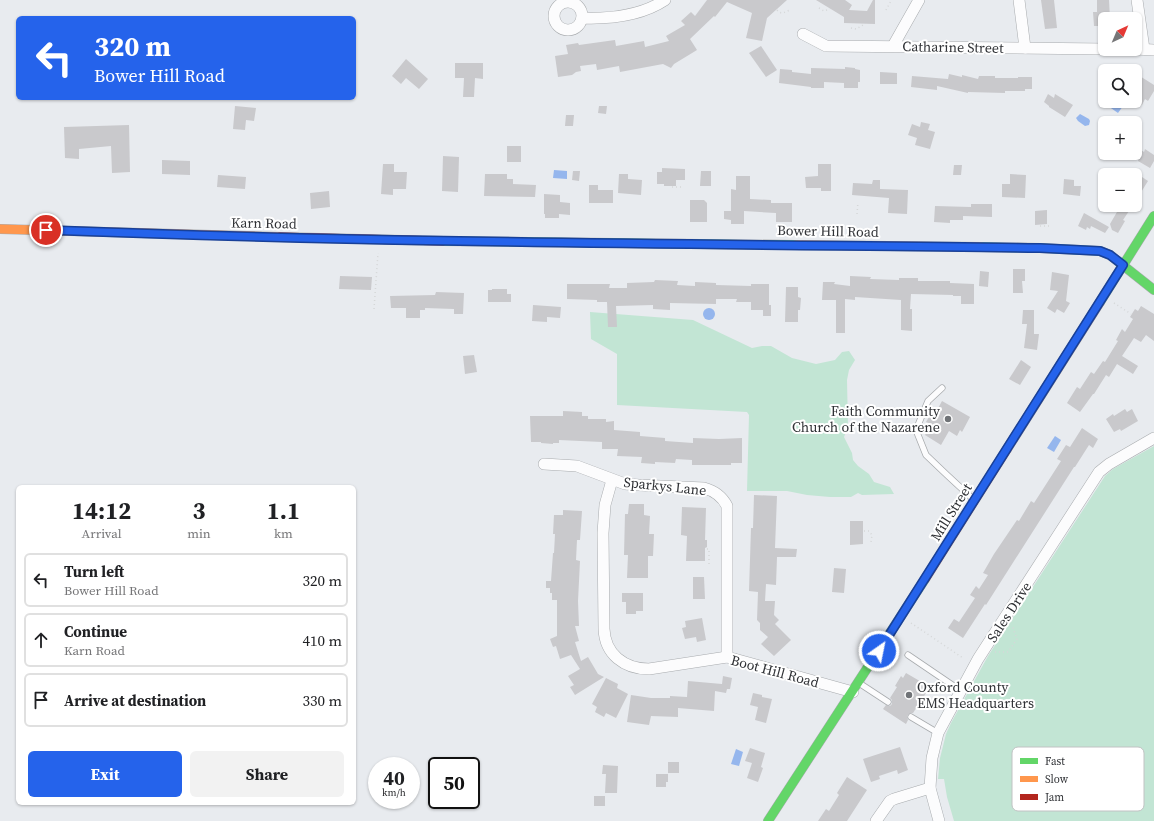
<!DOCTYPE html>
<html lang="en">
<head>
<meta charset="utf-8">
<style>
  body { margin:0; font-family:"Source Serif 4",serif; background:#f2f2f2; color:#202124; height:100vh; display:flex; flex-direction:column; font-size:15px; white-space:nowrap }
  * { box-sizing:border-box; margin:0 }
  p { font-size:13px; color:#757577 }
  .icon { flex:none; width:22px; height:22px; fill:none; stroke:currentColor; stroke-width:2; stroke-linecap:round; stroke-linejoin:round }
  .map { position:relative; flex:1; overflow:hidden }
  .details { position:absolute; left:16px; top:485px; width:340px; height:320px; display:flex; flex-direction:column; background:#fff; border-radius:6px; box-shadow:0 1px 3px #0004 }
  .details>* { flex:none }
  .banner { position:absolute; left:16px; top:16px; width:340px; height:84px; border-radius:6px; box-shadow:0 1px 3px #0004; background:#2563eb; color:#fff; overflow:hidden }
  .needle { width:26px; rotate:44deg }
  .fabs { position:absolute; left:1098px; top:12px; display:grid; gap:8px }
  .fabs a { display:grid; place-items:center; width:44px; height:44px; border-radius:6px; background:#fff; box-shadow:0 1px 3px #0004; font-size:20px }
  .speed { position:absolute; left:368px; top:757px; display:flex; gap:8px; font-size:20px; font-weight:700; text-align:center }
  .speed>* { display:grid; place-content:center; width:52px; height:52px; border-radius:50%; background:#fff; box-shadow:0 1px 3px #0004; line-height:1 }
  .speed small { font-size:10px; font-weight:400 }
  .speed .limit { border:2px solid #111; border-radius:6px; background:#fff; color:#111 }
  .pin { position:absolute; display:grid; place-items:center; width:34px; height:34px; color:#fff; margin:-17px; border:2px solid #fff; border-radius:50%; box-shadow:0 1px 4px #0007 }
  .me { position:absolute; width:44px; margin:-22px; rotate:33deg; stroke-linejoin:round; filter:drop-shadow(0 0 3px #0008) }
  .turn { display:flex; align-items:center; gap:14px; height:84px; padding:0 12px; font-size:18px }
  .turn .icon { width:52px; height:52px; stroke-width:2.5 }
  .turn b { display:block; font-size:28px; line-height:34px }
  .eta { display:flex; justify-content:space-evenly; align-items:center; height:68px; text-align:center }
  .eta b { font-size:24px; font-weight:700; line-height:28px }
  .primary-button { display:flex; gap:8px; margin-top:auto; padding:8px 12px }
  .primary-button a { flex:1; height:46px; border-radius:6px; background:#2563eb; color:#fff; font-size:16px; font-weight:700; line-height:46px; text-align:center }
  .primary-button a+a { background:#f2f2f2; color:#202124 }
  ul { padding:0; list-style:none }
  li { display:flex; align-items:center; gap:12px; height:54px; margin:0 8px 6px; padding:0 4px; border:2px solid #e0e0e0; border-radius:6px }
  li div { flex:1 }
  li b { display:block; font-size:15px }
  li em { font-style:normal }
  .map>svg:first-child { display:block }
  .green { fill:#c2e5d4 }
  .water { fill:#95b6ed }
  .building { fill:#c9c9cc }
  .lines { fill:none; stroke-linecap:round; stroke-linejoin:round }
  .lane-casing { stroke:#a8abae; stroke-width:7 }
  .street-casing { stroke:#a8abae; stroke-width:12 }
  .fast-casing { stroke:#a8abae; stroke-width:10 }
  .slow-casing { stroke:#a8abae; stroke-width:10 }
  .jam-casing { stroke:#a8abae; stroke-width:10 }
  .path { stroke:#d5d7d8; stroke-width:1.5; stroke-dasharray:1 3; stroke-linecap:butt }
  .lane { stroke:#fcfcfd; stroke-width:5.5 }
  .street { stroke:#fcfcfd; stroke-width:11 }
  .fast { stroke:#63d668; stroke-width:9 }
  .slow { stroke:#ff974d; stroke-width:9 }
  .jam { stroke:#b3261e; stroke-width:9 }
  .route-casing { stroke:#184099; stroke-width:10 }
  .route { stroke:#2563eb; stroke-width:7 }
  .poi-dot { fill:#707377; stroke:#fff; stroke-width:1.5 }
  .labels { text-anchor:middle; stroke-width:4; stroke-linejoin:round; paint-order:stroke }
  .street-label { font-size:14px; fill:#303236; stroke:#fff }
  .poi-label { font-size:14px; fill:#303236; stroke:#fff; text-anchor:end }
  .key { fill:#fff; stroke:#c1c2c3; stroke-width:1 }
  .key-label { font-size:11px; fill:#303236 }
</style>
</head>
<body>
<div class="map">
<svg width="1154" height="821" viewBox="0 0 1154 821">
  <rect width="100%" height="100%" fill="#e8ebef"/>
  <g class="green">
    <polygon points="590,312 693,320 752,348 762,346 771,346 792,358 816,364 835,360 842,352 849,351 855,360 849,370 847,380 848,427 844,437 852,453 853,460 858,466 869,474 874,482 890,487 894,494 862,495 858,493 851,497 830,497 807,495 787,491 747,491 749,415 747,412 617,405 617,354 591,339"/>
    <polygon points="1154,446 1154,821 954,821 947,797 944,779 938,779 940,758 946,734 951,723 988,656 1105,476 1113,469"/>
  </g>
  <g class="water">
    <polygon points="1111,101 1115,101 1123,106 1118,113 1108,106"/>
    <polygon points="1080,114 1089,119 1090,121 1089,125 1085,126 1078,121 1076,118"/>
    <polygon points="554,170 567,171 567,179 553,178"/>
    <circle cx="709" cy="314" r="6"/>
    <polygon points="1055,436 1061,440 1054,452 1047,448"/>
    <polygon points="736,749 743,752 739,766 731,764"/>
  </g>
  <g class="building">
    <polygon points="707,0 787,0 767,18 762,41 746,38 752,13 727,2 715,17 714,16 690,39 697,50 674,64 671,68 663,64 620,72 619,66 597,70 596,64 580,66 581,71 576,72 572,75 558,77 555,56 568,54 566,45 578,43 579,45 615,40 616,46 644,41 645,47 669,41 666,36 685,25 681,21 691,12 695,16"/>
    <polygon points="816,0 845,0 852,5 849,10 867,11 873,0 875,0 875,24 844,23 844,17"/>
    <polygon points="1041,0 1054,0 1057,28 1045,29"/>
    <polygon points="1097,0 1109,0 1110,19 1105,19 1105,26 1094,26 1093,12 1097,12"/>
    <polygon points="761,46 777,70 766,77 749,53"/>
    <polygon points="406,59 428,79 419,89 406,78 401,84 392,76"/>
    <polygon points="455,63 483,63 483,79 475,78 474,97 463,97 464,78 455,78"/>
    <polygon points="845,67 855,68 855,69 860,70 860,82 858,82 858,88 844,88 844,83 824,82 824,88 811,88 811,87 779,83 780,69 792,70 792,72 811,74 811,68 845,69"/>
    <polygon points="880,72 897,73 897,84 880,84"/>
    <polygon points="1135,73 1154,85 1154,91 1148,101 1145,99 1142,105 1135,101"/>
    <polygon points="949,74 962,77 962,75 978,79 979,76 995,76 995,78 1018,78 1018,77 1032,77 1032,89 1025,89 1025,91 1005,91 1005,93 968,92 968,93 937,86 937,90 911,87 912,76 948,79"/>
    <polygon points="1048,94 1054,98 1055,94 1073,105 1065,117 1049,107 1049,106 1044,102"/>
    <polygon points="235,106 256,108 254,121 246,120 245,130 233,129"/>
    <polygon points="599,106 607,106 606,114 598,113"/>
    <polygon points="566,115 574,115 573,126 565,126"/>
    <polygon points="921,122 930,124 928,130 935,132 930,149 915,145 917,138 908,135 912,124 920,127"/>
    <polygon points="129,125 130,172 112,173 111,146 79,149 79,159 65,158 64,127"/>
    <rect x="507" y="146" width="14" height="16"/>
    <polygon points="1145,149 1154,155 1154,161 1150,168 1138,161 1139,158 1137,157 1141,150 1144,152"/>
    <polygon points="443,156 459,157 458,192 442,191"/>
    <polygon points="162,160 190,161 190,175 162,174"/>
    <polygon points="383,164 394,164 394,172 407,172 406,189 393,189 393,195 381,194"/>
    <polygon points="818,164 831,164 831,191 821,191 821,188 806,188 805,177 818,176"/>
    <polygon points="954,165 962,165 961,175 953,175"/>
    <polygon points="662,168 685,169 685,180 676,180 676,186 664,186 664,184 657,184 657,172 662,172"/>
    <polygon points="573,171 580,171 579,181 572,180"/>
    <polygon points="701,171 711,171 711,186 700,186"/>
    <polygon points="485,174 507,174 507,179 513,179 513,184 536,185 535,197 484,196"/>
    <polygon points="619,174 628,174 628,179 642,180 641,195 618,193"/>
    <polygon points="1010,174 1026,175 1025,198 1002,197 1002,184 1010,184"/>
    <polygon points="218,175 246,177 245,189 217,187"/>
    <polygon points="1139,175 1148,181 1135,202 1135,182"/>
    <polygon points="736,176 750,176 750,199 771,200 771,203 792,203 792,222 776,222 776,213 744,211 744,224 731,224 731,220 724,219 724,211 731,211 731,189 736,190"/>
    <polygon points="1064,179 1074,180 1074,186 1081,186 1080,196 1063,194"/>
    <polygon points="873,180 880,180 880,189 908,190 907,214 888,213 889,198 852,195 853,183 872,184"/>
    <polygon points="589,185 598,185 598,190 613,190 613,203 589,203"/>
    <polygon points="329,191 330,207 311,209 310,193"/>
    <polygon points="544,194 560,195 560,202 570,203 570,215 559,214 559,218 545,218 545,214 544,214"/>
    <polygon points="690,200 704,200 707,203 707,222 690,222"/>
    <polygon points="971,204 992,204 992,217 963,216 963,220 950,220 950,223 934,222 935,206 971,207"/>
    <polygon points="1121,205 1133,205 1123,220 1125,221 1118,233 1112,230 1110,224"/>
    <polygon points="1047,210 1047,224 1035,225 1035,211"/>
    <polygon points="1084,213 1109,227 1105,233 1091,226 1090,229 1087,227 1086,230 1078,226"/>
    <polygon points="1013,269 1025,269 1025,281 1022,281 1023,293 1013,293"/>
    <polygon points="980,271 989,272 988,287 979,286"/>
    <polygon points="1052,272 1069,275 1066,301 1070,303 1064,313 1057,309 1055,313 1047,308 1058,291 1050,290"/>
    <polygon points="340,276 372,277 371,290 339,289"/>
    <polygon points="850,276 871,277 870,279 899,280 899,278 918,278 918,281 950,281 950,283 974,284 974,304 961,304 961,296 953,296 953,295 911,294 910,309 912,309 912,331 901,330 901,300 855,297 855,300 845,299 845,333 836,333 836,300 822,300 823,282 835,282 834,284 850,286"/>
    <polygon points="655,280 678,281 677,285 695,286 695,282 716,283 716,285 751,286 751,284 769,284 769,305 771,305 771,316 763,316 763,310 751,310 751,302 736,302 737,299 716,299 716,304 670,303 670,310 653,309 653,305 616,306 617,327 608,327 607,302 597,302 597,300 567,299 567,284 610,284 609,288 627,288 627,283 654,282"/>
    <polygon points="786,287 798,287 798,297 801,298 800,310 798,310 798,322 785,322"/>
    <polygon points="492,289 507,289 507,294 511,294 511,302 488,302 488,290 492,290"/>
    <polygon points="436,292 464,293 463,314 454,314 454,309 425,308 425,310 420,310 420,318 406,318 406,308 391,308 390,296 435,295"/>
    <polygon points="533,305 561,307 560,318 547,317 547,322 532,321"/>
    <polygon points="1141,306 1154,314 1154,341 1146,335 1141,342 1134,338 1122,356 1138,366 1133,374 1117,364 1109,377 1106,375 1094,394 1093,394 1080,412 1067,403 1077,387 1080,389 1091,372 1094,374 1103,361 1105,362 1118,341 1116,340 1122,329 1125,332 1133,319 1130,317 1135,309 1138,311"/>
    <polygon points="1023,310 1034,310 1034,334 1039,334 1037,350 1024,348 1027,324 1022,324"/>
    <polygon points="474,355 477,372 465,374 463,356"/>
    <polygon points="1021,360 1031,367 1020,385 1009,379"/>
    <polygon points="942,401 970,417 962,432 960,430 957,436 949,431 941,445 925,435 931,424 926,422 932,412 935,414"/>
    <polygon points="1125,409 1127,412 1132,409 1138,421 1121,431 1120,429 1114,432 1106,419 1113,414 1114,416"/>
    <polygon points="563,411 582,412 582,416 588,416 588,419 606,419 606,422 614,421 614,430 640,432 640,436 665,438 665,441 693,443 693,438 719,439 742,438 742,463 731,463 731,465 692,465 692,460 676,459 675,463 655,462 655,464 641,463 642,457 617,456 618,449 602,449 602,442 559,440 559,443 553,443 553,444 541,443 541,442 531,442 530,416 563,416"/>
    <polygon points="1082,428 1098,439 1093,448 1089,445 1075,467 1074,467 986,605 985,604 963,638 948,628 954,619 959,622 975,598 970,595 976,586 979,589 988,575 983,573 994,554 1017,520 1019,521 1031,501 1034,503 1061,461 1057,459 1066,445 1070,447"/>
    <polygon points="754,495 777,496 775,548 797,549 796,557 777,557 776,585 766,584 765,601 775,601 774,615 779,620 775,624 791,640 774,656 761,644 768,637 760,630 760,623 757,620 758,592 749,591 751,528 753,528"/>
    <polygon points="629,504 644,504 644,515 650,516 649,534 654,534 653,556 648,556 648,578 627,578 628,555 624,555 625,514 628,514"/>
    <polygon points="682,507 706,508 705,540 707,540 707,547 705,548 705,561 686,561 687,536 681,535"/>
    <polygon points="563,510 582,511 580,540 577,540 576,560 580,561 578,601 579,626 575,626 579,641 575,642 581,661 588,657 598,674 604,677 575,695 570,687 574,685 568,676 580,669 571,655 560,659 556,646 553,647 550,639 557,636 557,600 552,600 552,593 550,593 550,588 546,588 546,581 551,581 553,553 554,553 555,534 553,534 554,515 563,515"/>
    <polygon points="850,521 863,521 863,544 850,545"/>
    <polygon points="834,568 846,569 844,593 832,592"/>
    <polygon points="693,577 704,577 705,599 693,599"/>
    <polygon points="622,593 643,593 643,611 636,611 636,614 626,614 626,602 622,602"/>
    <polygon points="702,618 706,640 697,642 696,637 685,639 682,628 686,627 685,621"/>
    <polygon points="906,673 930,687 913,713 911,713 908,715 907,717 908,720 906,724 883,709 886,705 890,706 892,704 892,700 890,698 897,687 895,686 901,676 903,678"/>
    <polygon points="723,676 732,678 730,689 727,689 726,693 715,691 714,711 678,708 678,717 651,716 649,725 627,722 631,695 651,698 670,698 670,696 687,697 688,681 722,684"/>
    <polygon points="606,678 618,684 617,688 628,694 616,718 606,713 604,717 595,712 597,707 592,704"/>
    <polygon points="753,693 762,695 762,697 772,699 766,723 755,720 758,707 750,705"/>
    <polygon points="900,747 908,770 898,774 897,770 879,776 880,779 871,782 863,759"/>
    <polygon points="750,748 765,753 761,767 763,768 758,782 747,778 752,763 745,761"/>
    <rect x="668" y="762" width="11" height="11"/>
    <polygon points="603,765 618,766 617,793 605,793 606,774 602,774"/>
    <polygon points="656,774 668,774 668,782 666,782 666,787 656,787"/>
    <polygon points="847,777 867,790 847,821 818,821 826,809 829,811 839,795 837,793"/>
    <rect x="594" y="796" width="11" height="10"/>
  </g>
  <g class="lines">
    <defs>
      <g id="lane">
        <polyline points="942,388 928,401 916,430 926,455 947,475 974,500"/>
        <polyline points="908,655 961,691"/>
        <polyline points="859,683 888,702"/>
        <polyline points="911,717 938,733"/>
      </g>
      <g id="street">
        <polyline points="1019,0 1025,48"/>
        <polyline points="1137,0 1144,49"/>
        <circle cx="568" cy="16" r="14"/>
        <path d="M582 18C610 19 641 16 665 0"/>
        <polyline points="803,34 826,46 1105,49"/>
        <polyline points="893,46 919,0"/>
        <polyline points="1135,49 1154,50"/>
        <path d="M544 464 577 466 625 484 639 485 704 488C715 491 722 496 727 506V657"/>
        <path d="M612 480 605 505 603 533 604 629C605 654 624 669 649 669L727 657 853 692"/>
        <polyline points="876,821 890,801 894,799 930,788"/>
        <polyline points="939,821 930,788 932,758 938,733 978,659 1099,472 1109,464 1154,438"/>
      </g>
      <g id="fast">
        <polyline points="443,241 796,245"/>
        <polyline points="981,247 1040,248 1100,251 1110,255 1154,290"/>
        <polyline points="1100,302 1154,216"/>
        <polyline points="768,821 925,579"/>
      </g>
      <g id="slow">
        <polyline points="0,229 280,237"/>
        <polyline points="796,245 981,247"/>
        <polyline points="1007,449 1100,302"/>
      </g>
      <g id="jam">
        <polyline points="280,237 443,241"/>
        <polyline points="925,579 1007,449"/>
      </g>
    </defs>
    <use href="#lane" class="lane-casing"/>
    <use href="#street" class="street-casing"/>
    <use href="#fast" class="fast-casing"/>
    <use href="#slow" class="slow-casing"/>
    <use href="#jam" class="jam-casing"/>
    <g class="path">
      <polyline points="819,8 824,11 830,9"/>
      <path d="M777 10C781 15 785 12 790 10"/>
      <polyline points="886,10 891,1 891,0"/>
      <polyline points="851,28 856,29 863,25"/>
      <polyline points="672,187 682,187"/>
      <polyline points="857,214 858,202"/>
      <polyline points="1040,226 1049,226"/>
      <polyline points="1114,303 1131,314"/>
      <polyline points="374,309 378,253"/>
      <polyline points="864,531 869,531 872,535 871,542"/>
      <polyline points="707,549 709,549 709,566"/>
      <polyline points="911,623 963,658"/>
      <polyline points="995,652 1008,652 1017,639 1012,625"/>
    </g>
    <use href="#lane" class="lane"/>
    <use href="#street" class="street"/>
    <use href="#fast" class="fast"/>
    <use href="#slow" class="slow"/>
    <use href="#jam" class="jam"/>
  </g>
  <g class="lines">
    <defs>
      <path id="route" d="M46 230C378 243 709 244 1040 248L1100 251 1110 255 1123 265 879 651"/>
    </defs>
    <use href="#route" class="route-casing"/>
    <use href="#route" class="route"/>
  </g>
  <g class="poi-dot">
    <circle cx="948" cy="419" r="4"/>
    <circle cx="909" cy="695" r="4"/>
  </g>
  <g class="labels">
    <g class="street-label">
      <text transform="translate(953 47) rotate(1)" y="5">Catharine Street</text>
      <text transform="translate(264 223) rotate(1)" y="5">Karn Road</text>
      <text transform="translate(828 231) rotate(1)" y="5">Bower Hill Road</text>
      <text transform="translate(665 486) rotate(6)" y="5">Sparkys Lane</text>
      <text transform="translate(951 512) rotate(-58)" y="5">Mill Street</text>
      <text transform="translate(1009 612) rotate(-57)" y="5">Sales Drive</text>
      <text transform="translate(775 671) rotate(15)" y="5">Boot Hill Road</text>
    </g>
    <g class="poi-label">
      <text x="940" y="416">Faith Community<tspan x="940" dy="16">Church of the Nazarene</tspan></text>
      <text x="917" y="692" text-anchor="start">Oxford County<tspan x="917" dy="16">EMS Headquarters</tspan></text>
    </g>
  </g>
  <rect x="1012" y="747" width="132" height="64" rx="6" class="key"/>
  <rect x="1020" y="758" width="18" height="6" fill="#63d668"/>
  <rect x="1020" y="776" width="18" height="6" fill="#ff974d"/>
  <rect x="1020" y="794" width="18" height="6" fill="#b3261e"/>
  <g class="key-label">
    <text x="1045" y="765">Fast</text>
    <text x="1045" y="783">Slow</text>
    <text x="1045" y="801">Jam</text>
  </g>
</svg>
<div class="fabs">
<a><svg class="needle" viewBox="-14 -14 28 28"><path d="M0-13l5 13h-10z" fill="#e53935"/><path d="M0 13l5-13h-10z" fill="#757577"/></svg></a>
<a><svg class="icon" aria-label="search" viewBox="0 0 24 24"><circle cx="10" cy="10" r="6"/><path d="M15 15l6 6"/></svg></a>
<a>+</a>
<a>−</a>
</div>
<div class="speed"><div>40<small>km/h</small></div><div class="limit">50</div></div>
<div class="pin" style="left:46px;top:230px;background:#d93025"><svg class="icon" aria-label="arrive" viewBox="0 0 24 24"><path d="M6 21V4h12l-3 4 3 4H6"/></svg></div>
<svg class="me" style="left:879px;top:651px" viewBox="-20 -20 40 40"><circle r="17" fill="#2563eb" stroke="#fff" stroke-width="3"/><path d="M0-11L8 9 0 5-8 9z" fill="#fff"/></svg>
<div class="banner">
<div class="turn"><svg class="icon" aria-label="left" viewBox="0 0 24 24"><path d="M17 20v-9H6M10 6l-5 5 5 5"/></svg><div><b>320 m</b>Bower Hill Road</div></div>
</div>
<section class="details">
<div class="eta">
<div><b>14:12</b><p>Arrival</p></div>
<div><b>3</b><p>min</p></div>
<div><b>1.1</b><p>km</p></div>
</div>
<ul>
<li><svg class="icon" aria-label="left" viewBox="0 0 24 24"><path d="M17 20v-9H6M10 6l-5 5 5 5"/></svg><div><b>Turn left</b><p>Bower Hill Road</p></div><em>320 m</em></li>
<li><svg class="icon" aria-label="ahead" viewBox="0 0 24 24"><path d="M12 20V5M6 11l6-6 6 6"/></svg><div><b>Continue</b><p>Karn Road</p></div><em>410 m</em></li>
<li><svg class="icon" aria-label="arrive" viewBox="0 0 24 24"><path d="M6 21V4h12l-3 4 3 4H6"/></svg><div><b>Arrive at destination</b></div><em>330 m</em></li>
</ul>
<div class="primary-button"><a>Exit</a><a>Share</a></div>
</section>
</div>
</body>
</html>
